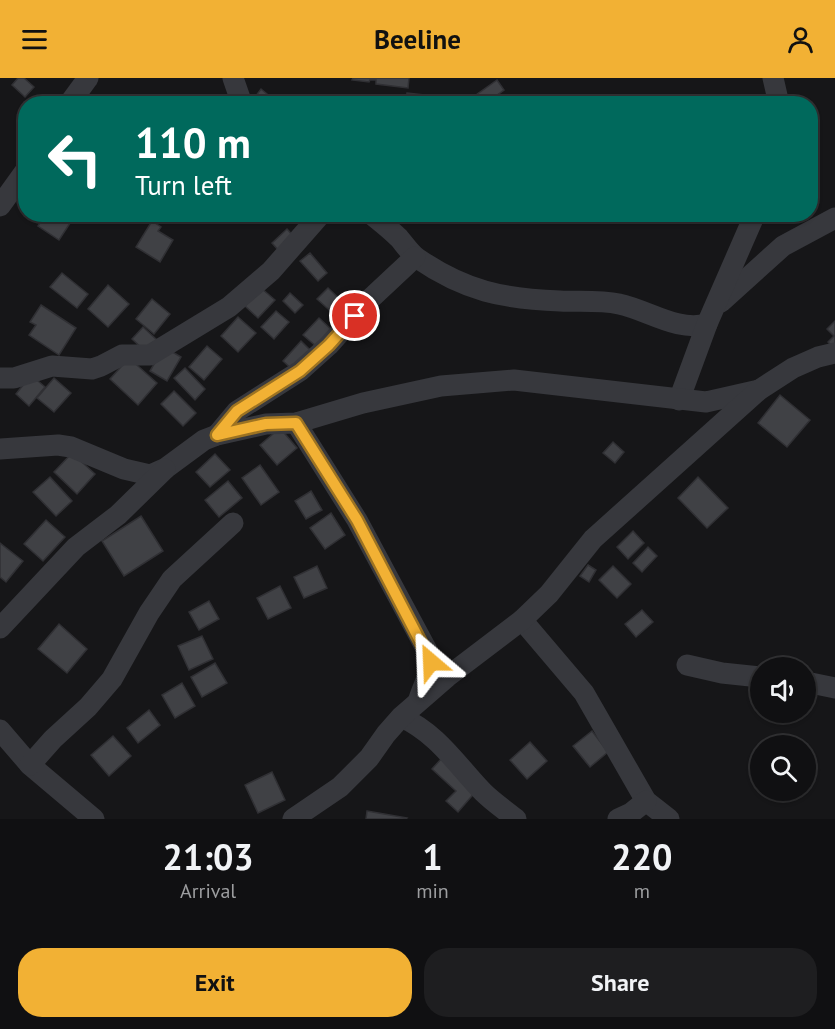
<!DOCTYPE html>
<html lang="en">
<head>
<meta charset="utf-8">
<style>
  body { margin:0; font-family:"PT Sans",sans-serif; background:#1e1e20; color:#f1f3f6; height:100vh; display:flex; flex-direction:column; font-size:22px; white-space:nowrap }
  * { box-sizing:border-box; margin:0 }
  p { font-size:20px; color:#9c9d9f }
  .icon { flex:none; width:33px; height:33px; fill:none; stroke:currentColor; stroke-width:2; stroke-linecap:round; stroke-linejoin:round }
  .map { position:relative; height:741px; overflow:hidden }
  .drawer { display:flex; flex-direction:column; background:#101012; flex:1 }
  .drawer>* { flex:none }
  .top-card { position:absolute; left:18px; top:18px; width:800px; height:126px; border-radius:24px; box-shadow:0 2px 4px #0004,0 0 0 2px #303032; background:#00695c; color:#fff; overflow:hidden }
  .tools { position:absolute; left:750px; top:579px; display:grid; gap:12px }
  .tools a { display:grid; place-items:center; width:66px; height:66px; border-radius:50%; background:#101012; box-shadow:0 2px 4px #0004,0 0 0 2px #303032; font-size:30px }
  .pin { position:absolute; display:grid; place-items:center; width:51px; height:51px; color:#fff; margin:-26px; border:3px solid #fff; border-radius:50%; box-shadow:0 2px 6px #0007 }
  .me { position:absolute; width:66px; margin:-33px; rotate:334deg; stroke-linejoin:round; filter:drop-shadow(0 0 4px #0008) }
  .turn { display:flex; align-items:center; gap:21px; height:126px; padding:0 18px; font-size:27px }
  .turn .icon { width:78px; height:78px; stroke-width:2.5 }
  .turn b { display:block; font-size:42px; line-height:51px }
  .eta { display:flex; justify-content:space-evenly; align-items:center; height:102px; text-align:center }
  .eta b { font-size:36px; font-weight:700; line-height:42px }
  .button { display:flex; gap:12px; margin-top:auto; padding:12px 18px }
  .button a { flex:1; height:69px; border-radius:24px; background:#f2b134; color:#111; font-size:24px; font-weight:700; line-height:69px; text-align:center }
  .button a+a { background:#1e1e20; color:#f1f3f6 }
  header { display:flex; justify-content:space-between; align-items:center; height:78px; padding:0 18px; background:#f2b134; color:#111; font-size:27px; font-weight:700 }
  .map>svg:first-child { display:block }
  .building { fill:#404145; stroke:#303034; stroke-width:1.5 }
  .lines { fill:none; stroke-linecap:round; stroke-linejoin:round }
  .minor { stroke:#37383d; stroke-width:21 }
  .route-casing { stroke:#9d7322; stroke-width:15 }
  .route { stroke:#f2b134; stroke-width:10 }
</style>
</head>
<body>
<header><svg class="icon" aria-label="menu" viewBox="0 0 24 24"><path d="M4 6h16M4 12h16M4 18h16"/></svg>Beeline<svg class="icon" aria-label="person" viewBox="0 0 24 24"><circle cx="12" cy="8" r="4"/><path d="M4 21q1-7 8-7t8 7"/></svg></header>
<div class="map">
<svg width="835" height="741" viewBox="0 0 835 741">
  <rect width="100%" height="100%" fill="#161618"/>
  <g class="building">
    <polygon points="18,0 24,0 34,9 25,19 12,7"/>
    <polygon points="353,0 409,0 408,10 376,6 376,2 370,2 369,4 352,2"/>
    <polygon points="497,2 504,12 485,26 482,26 476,17"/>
    <polygon points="261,11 279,26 250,26"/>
    <polygon points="407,15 433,18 433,23 438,24 437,26 406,26"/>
    <polygon points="45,136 76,136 59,162 38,148"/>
    <polygon points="152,143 161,149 158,153 173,162 160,184 136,169"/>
    <polygon points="287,151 295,160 279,173 272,165"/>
    <polygon points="310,175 327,195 318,203 300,183"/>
    <polygon points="62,195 88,216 77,230 50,209"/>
    <polygon points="108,207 129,226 108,249 88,231"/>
    <polygon points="261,210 275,222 258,240 245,228"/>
    <polygon points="328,210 346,227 336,238 317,221"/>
    <polygon points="290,215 303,227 295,235 283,223"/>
    <polygon points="152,221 170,236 154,256 136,241"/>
    <polygon points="41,227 76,250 59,277 29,257 36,247 30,244"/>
    <polygon points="276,233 289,244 274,261 261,249"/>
    <polygon points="238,239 256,255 238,274 221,258"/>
    <polygon points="319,240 332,252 317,269 303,257"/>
    <polygon points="835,243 835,271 828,264 834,258 827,251"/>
    <polygon points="143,249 157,262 146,274 132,261"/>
    <polygon points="301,263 313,275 295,294 283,283"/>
    <polygon points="207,268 222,281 204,302 189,289"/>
    <polygon points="164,269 181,279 167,303 150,293"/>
    <polygon points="129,280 157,305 138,327 110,301"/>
    <polygon points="185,290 205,311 195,322 174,300"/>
    <polygon points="31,297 45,309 29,328 16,316"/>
    <polygon points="54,300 71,315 54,334 37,320"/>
    <polygon points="174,313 196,335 183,348 161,326"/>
    <polygon points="780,317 810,342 787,369 758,345"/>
    <polygon points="280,350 297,370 277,387 260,367"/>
    <polygon points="613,364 624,374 615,385 603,375"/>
    <polygon points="72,375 95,396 77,416 54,394"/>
    <polygon points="215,376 230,392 210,409 196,394"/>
    <polygon points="260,387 279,414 261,427 242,400"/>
    <polygon points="50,399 72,423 56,438 33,414"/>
    <polygon points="698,399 728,430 707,450 678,420"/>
    <polygon points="228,403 242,420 219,439 205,422"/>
    <polygon points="311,413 322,432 306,441 295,423"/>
    <polygon points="331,435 345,457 325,471 310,450"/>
    <polygon points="141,438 163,473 124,498 102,463"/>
    <polygon points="46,442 65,459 43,483 24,466"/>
    <polygon points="633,453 644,465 628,481 617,469"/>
    <polygon points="0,465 23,483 6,504 0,499"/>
    <polygon points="648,469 657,478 642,494 633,485"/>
    <polygon points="588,487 596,492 589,504 580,498"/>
    <polygon points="317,488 327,510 304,520 294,499"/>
    <polygon points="613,488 631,506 617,520 599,502"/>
    <polygon points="280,508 291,530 268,541 257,520"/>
    <polygon points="209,523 219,541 199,552 189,534"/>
    <polygon points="642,532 653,544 636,559 625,546"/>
    <polygon points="59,546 87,571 67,595 38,571"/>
    <polygon points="202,558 213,581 189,592 178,568"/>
    <polygon points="215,585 227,605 202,619 191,599"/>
    <polygon points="182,605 195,628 175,640 162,617"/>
    <polygon points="149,632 160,647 138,665 127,650"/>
    <polygon points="592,653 608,674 590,689 573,668"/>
    <polygon points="113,658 131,678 109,698 91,677"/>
    <polygon points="530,664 547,683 527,701 510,682"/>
    <polygon points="442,680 477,712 458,734 446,723 456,713 432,691"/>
    <polygon points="272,694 285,722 258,735 245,707"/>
    <polygon points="367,733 407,740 406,741 366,741"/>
  </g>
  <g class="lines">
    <g class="minor">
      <polyline points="233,0 242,26"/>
      <polyline points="773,0 779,26"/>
      <polyline points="69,26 88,0"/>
      <polyline points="0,128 26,92"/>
      <path d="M371 136C381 144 390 151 399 160 405 167 410 175 417 180 465 213 503 221 560 223 579 224 600 222 619 226 648 232 677 254 707 246"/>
      <polyline points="721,224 783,168 835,140"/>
      <polyline points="0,300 14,300 52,288 92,291 101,288 122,277 150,277 229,229 271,193 321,136"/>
      <polyline points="679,322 707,246 755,136"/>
      <path d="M296 345 357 442 430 578C433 592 423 607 419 621"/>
      <polyline points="217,357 237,333 300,293 329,267 368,223 415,179"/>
      <polyline points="0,371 58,367 71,369 124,391 150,397 166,390 204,362 217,357 266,346 296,345 363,325 441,308 514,302 706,324 759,312"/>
      <polyline points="522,542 584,615 646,723 669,741"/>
      <polyline points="0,550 76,469 118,437 165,391"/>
      <polyline points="687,587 722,595 760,599"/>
      <polyline points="806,604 835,610"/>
      <path d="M401 639C437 655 457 687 483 714 493 724 505 732 516 741"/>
      <polyline points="0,652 30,687 94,741"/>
      <polyline points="30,687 53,661 88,629 112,601 149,535 172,501 233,445"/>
      <polyline points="293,741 340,709 369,680 386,656 401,639 447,599 522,542 549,516 593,461 759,312 793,290 818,279 835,275"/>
      <polyline points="618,741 631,735 646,723"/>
    </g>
  </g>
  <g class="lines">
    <defs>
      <polyline id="route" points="355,238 329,267 300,293 237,333 217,357 266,346 296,345 357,442 431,584"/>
    </defs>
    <use href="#route" class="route-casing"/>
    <use href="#route" class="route"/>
  </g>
</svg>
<div class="tools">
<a><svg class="icon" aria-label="sound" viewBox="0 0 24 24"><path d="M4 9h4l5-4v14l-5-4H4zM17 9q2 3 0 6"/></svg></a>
<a><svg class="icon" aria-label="search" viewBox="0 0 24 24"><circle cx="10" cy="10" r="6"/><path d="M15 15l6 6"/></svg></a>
</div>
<div class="pin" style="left:355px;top:238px;background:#d93025"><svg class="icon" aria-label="arrive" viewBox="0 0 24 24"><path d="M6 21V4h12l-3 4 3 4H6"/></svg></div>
<svg class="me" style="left:431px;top:584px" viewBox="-20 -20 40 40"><path d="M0-17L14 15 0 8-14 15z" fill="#f2b134" stroke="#fff" stroke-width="4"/></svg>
<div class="top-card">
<div class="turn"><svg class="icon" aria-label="left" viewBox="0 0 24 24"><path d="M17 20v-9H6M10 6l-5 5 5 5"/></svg><div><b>110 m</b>Turn left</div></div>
</div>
</div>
<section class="drawer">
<div class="eta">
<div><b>21:03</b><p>Arrival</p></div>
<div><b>1</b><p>min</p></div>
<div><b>220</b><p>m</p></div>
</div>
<div class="button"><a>Exit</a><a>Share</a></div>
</section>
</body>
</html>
